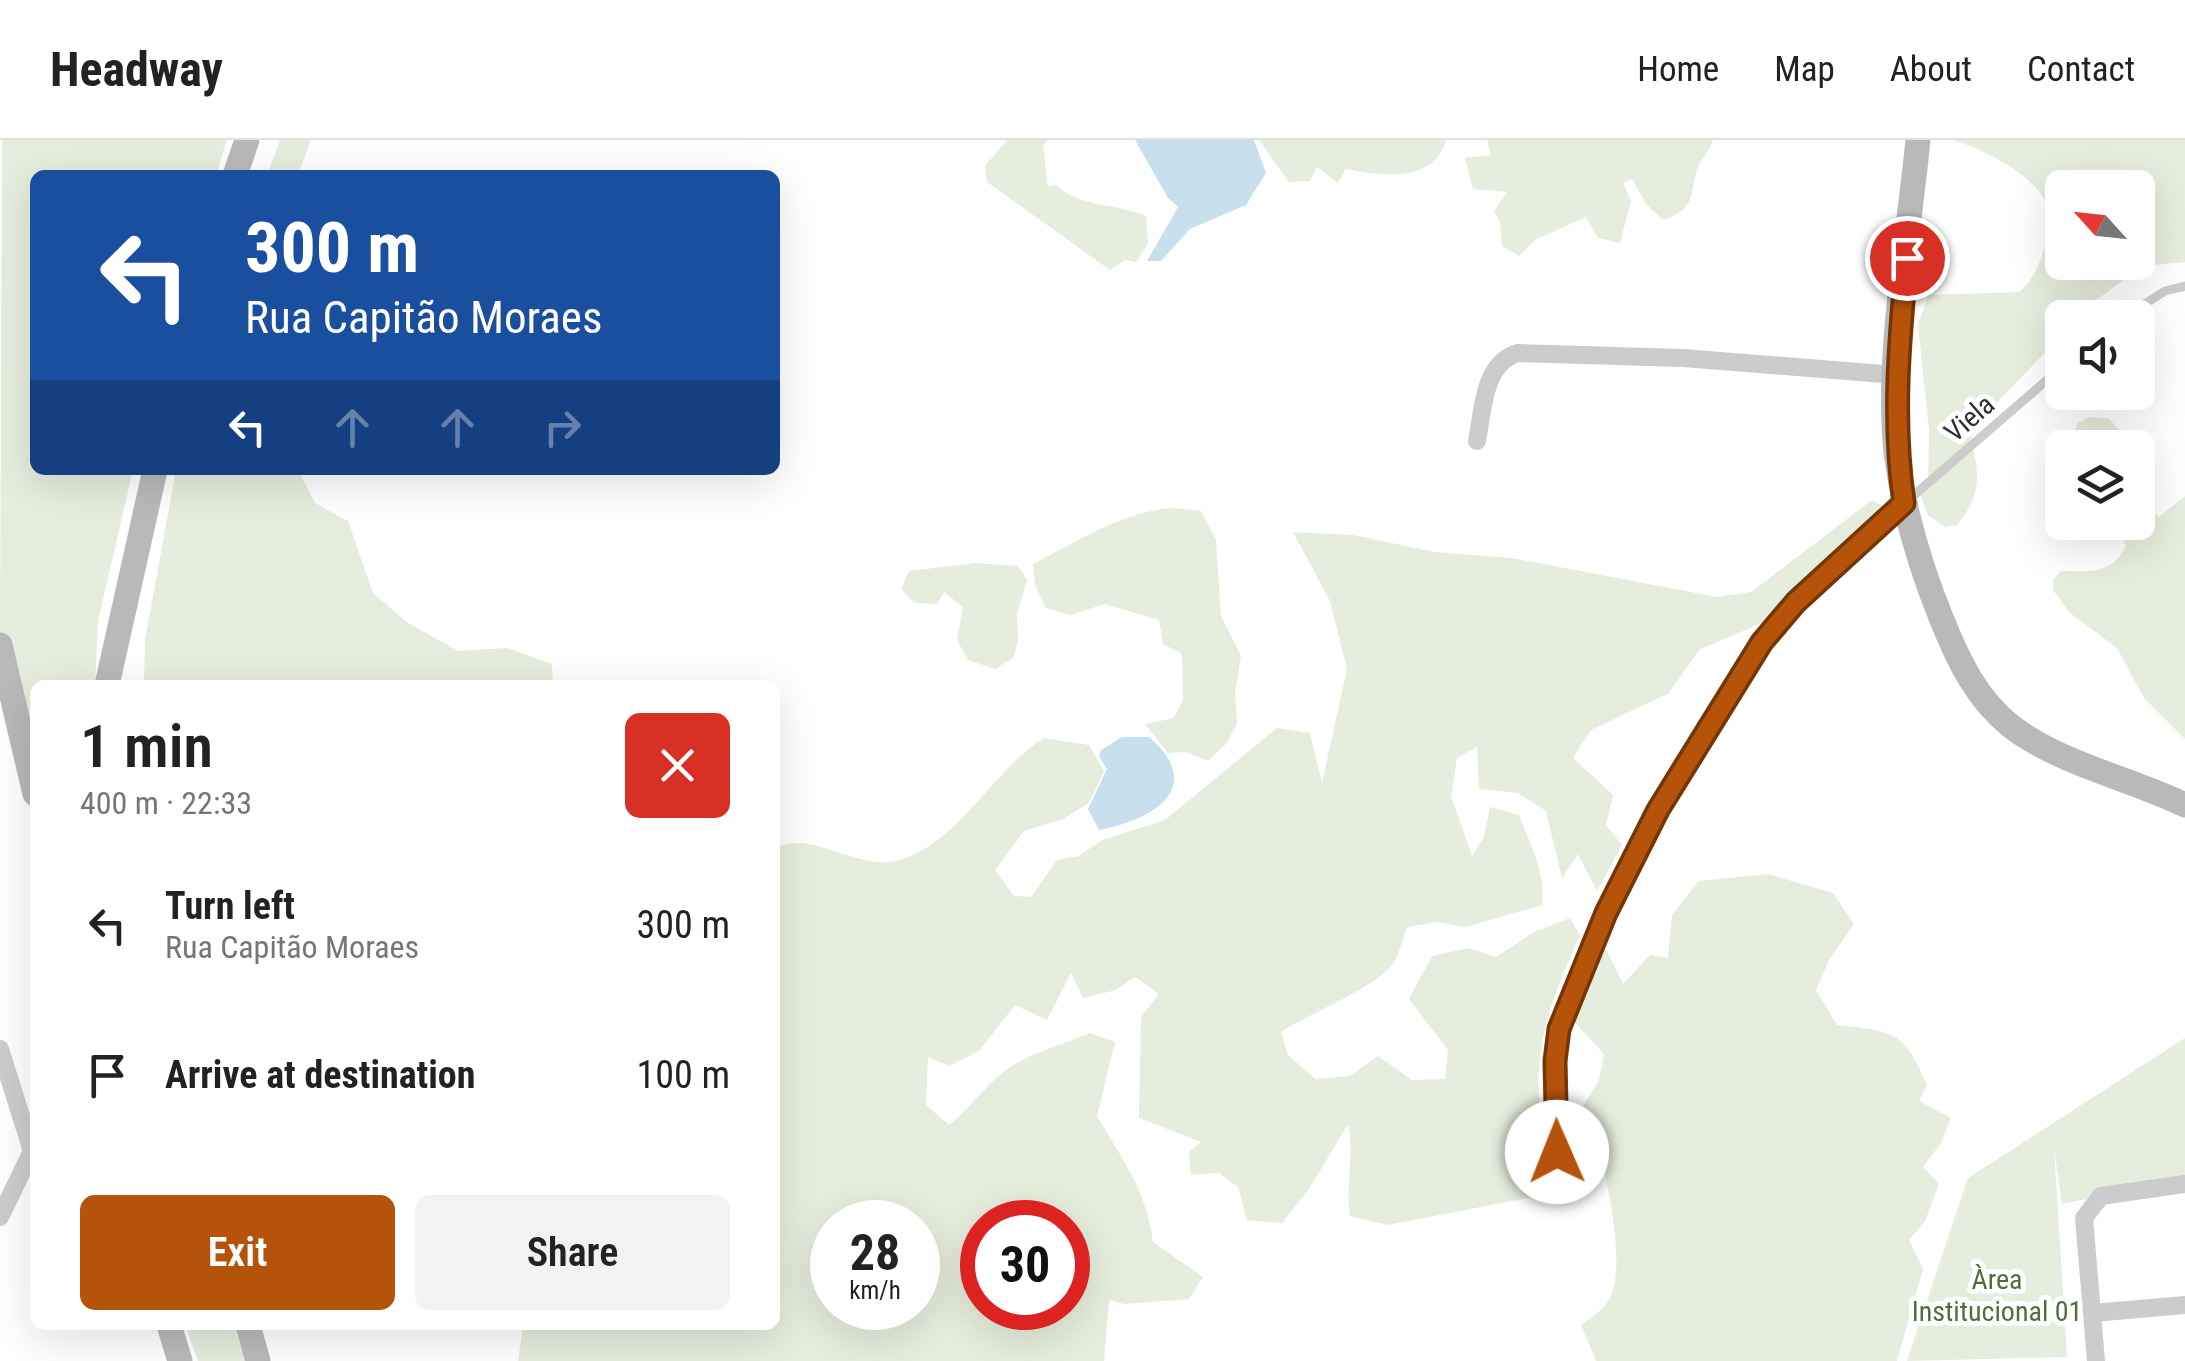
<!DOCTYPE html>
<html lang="en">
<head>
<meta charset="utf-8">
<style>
  body { margin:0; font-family:"Roboto Condensed",sans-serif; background:#f2f2f2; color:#222; height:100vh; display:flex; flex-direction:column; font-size:38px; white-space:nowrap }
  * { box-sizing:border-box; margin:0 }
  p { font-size:32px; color:#767676 }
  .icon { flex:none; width:55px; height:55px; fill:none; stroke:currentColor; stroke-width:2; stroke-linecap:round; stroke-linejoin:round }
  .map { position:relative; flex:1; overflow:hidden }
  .drawer { position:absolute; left:30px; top:540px; width:750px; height:650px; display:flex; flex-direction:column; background:#fff; border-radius:15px; box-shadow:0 10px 40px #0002 }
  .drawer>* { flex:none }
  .hud { position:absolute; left:30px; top:30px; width:750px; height:305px; border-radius:15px; box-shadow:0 10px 40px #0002; background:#1a4fa0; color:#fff; overflow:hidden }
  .needle { width:65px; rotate:297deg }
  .controls { position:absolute; left:2045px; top:30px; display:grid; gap:20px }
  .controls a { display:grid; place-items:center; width:110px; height:110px; border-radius:15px; background:#fff; box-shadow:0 10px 40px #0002; font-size:50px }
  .speed { position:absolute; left:810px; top:1060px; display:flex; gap:20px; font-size:50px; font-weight:700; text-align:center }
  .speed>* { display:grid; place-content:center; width:130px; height:130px; border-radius:50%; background:#fff; box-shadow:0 10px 40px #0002; line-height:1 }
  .speed small { font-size:25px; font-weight:400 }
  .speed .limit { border:15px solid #d22; background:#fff; color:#111 }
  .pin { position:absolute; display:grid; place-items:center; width:85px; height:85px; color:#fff; margin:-42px; border:5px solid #fff; border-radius:50%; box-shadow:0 2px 10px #0007 }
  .me { position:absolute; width:110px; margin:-55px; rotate:359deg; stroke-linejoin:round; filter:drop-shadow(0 0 8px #0008) }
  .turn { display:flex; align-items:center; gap:35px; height:210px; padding:0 50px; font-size:45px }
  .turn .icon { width:130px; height:130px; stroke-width:2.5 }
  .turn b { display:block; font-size:70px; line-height:85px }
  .lanes { display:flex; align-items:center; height:95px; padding:0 50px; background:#0003; justify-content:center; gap:50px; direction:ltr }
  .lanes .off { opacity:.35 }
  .round { display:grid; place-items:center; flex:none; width:105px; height:105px; border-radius:15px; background:#f2f2f2 }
  .headline { display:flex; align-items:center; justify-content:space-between; height:170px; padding:0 50px }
  h1 { font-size:60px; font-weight:600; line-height:75px }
  .primary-button { display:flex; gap:20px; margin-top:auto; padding:20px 50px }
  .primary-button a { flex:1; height:115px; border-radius:15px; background:#b45309; color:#fff; font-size:40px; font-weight:600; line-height:115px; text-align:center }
  .primary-button a+a { background:#f2f2f2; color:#222 }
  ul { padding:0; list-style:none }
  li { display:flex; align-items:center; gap:30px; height:150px; padding:0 50px }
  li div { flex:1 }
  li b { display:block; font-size:38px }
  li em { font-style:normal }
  header { display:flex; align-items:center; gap:60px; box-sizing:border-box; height:140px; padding:0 50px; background:#fff; border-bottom:2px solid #e0e0e0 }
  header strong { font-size:48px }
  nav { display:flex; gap:55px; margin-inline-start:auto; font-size:35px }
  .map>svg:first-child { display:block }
  .green { fill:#e6eddc; fill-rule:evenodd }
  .water { fill:#c8e0ed }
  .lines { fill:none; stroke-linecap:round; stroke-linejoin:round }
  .lane { stroke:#ccc; stroke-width:9 }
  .street { stroke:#ccc; stroke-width:18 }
  .secondary { stroke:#b9b9b9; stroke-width:25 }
  .route-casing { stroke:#753606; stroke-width:25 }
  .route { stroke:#b45309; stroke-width:18 }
  .labels { text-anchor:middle; stroke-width:10; stroke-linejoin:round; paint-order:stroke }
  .street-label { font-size:28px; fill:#2f2f2f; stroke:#fff }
  .park-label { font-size:28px; fill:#536d3a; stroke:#fff }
</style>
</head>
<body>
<header>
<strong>Headway</strong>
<nav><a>Home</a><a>Map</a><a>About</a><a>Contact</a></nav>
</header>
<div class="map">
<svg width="2185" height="1221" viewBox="0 0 2185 1221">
  <rect width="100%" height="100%" fill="#fff"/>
  <g class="green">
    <polygon points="2,0 227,0 216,35 35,35 35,330 133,330 98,481 95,545 35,545 35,611 0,492"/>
    <polygon points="280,0 311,0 298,35 267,35"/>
    <path d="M1007 0H1048L1043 6 1048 47 1056 45C1083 69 1114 62 1146 76L1148 104 1136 122 1125 120 1110 130 987 42 985 26Z"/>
    <path d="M1259 0H1446C1433 44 1381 36 1346 29L1338 43 1317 27 1310 41 1289 42Z"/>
    <path d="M1487 0H1713C1710 11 1701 19 1697 29 1690 55 1695 70 1663 80L1646 64 1632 39 1623 43 1631 61 1620 103 1598 98 1586 77 1535 100 1519 116 1502 106 1500 82 1494 71 1507 52 1473 49 1465 18 1491 15Z"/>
    <path d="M1953 0H2185V122L2143 126 2073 177 2062 178 2058 199 1982 278 1970 301C1982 334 1980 357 1957 385L1945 387 1928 375 1920 355 1928 344 1929 291 1918 184 1929 155 2019 152C2033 140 2040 124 2045 105 2048 91 2051 73 2044 59 2030 33 1981 8 1953 0ZM2062 48H2138V122H2062Z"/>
    <polygon points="2089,277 2108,278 2136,307 2072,307 2070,301 2078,283"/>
    <path d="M2138 311 2147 333 2153 372 2159 377 2185 356V599L2144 558 2117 508 2070 473 2053 450V440L2061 431C2091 431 2111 435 2126 406L2123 399 2107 393 2101 383 2138 382Z"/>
    <polygon points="176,330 298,330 315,363 348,381 373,453 408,483 458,511 507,508 552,524 553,545 144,545 145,500"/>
    <path d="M1872 360 1883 366 1766 481 1699 510 1669 553 1591 590 1573 618 1613 655 1606 685 1622 705 1597 751 1578 714 1562 738 1546 671 1518 653 1479 649 1477 607 1457 618 1451 656 1472 716 1484 697 1490 667 1519 675C1530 704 1546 733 1542 765L1465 787 1438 782 1407 787C1403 798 1399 816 1392 825 1370 851 1311 872 1281 892L1288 915 1315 939 1350 936 1378 916 1412 940 1445 939 1448 910 1409 859 1432 816 1468 808 1496 817 1534 792 1570 778 1580 796C1536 889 1527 941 1553 1042L1543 1055 1388 1085 1350 1076C1345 1044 1355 1015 1348 984L1309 1049 1282 1083 1247 1080 1238 1047 1219 1033 1191 1035 1189 1012 1201 1002 1139 978 1141 877 1159 854 1135 837 1116 850 1083 858 1071 833 1047 880 1015 865 979 911 949 926 928 917 926 965 949 985C969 969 986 945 1005 931 1029 913 1062 905 1090 893L1115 902 1097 976C1122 1019 1147 1051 1153 1102L1203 1137 1189 1159 1125 1164 1109 1160 1104 1221H518L523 1185H775V708C809 689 858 730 896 721 958 706 992 630 1044 598L1089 605 1104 631 1089 663 1063 679 1024 691 995 730 1014 756 1031 757 1057 720 1079 716 1102 700 1165 680 1277 588 1310 593 1322 643 1347 529 1330 461 1293 392 1353 395 1435 412 1512 418 1717 457 1751 452ZM832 1082H918V1168H832ZM982 1082H1068V1168H982Z"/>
    <path d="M1174 368 1201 371 1216 399 1221 476 1241 516 1235 553 1237 583 1227 603 1208 621 1186 612 1168 613 1145 584 1174 578 1183 560 1182 514 1163 504 1159 480 1105 464 1070 475 1046 468 1035 445 1033 424C1079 401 1123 371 1174 368Z"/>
    <polygon points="975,423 1018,426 1027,440 1017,473 1018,501 1013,518 995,529 968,520 957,500 963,467 944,452 937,464 914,463 901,449 909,431"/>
    <path d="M1768 734 1833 753 1854 784 1829 820 1816 850 1837 885C1894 891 1904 891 1927 945L1919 961 1951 978 1941 1003 1923 1027 1939 1044 1925 1081 1909 1100 1923 1129 1897 1221H1596L1581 1185C1594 1176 1608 1167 1613 1150 1622 1119 1611 1062 1604 1030L1573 1044 1565 995 1599 940 1604 914 1568 875 1606 809 1623 844 1650 815 1668 818 1672 775 1699 741Z"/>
    <polygon points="2185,898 2185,1038 2062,1064 2054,1008 2067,1217 1907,1221 1968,1038"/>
    <polygon points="185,1185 243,1185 252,1221 198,1221"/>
  </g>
  <g class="water">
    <polygon points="1135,0 1254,0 1266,33 1246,65 1190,89 1161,121 1147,121 1178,67 1168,58"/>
    <path d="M1122 597H1149C1208 648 1152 680 1099 690L1088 669 1107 629 1099 617 1101 610Z"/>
  </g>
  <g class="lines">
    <g class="lane">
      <polyline points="2123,178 2165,151 2185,146"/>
      <polyline points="1906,362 2062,227"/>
    </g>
    <g class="street">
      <path d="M1477 301C1483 271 1483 223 1518 213L1683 218 1896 235"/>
      <polyline points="0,909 31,1008"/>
      <polyline points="1557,1012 1555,921 1559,889 1606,773 1658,669 1762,502 1796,462 1904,363"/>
      <polyline points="0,1077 35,1005"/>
      <polyline points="2093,1173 2185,1165"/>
      <polyline points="2096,1221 2084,1078 2101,1056 2185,1044"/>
    </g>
    <g class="secondary">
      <path d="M1918 0C1909 93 1886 220 1896 311 1903 370 1920 426 1942 480 1958 520 1977 560 2012 587 2061 624 2129 638 2185 665"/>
      <polyline points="235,35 247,0"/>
      <polyline points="0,505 35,654"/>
      <polyline points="107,545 155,330"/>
      <polyline points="169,1185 180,1221"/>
      <polyline points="248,1185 258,1221"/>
    </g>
  </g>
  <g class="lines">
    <defs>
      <path id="route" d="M1557 1012 1555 921 1559 889 1606 773 1658 670 1762 502 1796 462 1904 363C1892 280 1899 201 1907 118"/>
    </defs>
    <use href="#route" class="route-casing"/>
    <use href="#route" class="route"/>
  </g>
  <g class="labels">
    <g class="street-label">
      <text transform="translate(1969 278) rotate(-41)" y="10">Viela</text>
    </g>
    <g class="park-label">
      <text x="1997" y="1149">Àrea<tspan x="1997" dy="32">Institucional 01</tspan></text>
    </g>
  </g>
</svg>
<div class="controls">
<a><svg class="needle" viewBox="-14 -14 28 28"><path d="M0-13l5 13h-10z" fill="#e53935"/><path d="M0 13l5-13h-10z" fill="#767676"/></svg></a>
<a><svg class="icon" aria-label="sound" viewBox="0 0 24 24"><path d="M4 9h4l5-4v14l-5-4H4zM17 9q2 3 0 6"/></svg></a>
<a><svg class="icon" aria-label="layers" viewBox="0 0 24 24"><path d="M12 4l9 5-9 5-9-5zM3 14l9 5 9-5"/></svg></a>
</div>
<div class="speed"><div>28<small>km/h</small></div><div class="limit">30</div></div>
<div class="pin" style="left:1907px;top:118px;background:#d93025"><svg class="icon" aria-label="arrive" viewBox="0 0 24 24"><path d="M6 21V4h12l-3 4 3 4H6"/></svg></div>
<svg class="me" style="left:1557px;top:1012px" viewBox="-20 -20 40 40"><circle r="19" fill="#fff"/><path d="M0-13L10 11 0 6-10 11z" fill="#b45309"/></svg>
<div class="hud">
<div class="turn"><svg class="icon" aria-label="left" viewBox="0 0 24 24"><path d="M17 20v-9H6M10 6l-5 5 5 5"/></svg><div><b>300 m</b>Rua Capitão Moraes</div></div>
<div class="lanes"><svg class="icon" aria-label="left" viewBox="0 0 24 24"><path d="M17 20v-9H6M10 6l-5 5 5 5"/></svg><svg class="icon off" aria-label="ahead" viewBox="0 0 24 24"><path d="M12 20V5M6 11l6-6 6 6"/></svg><svg class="icon off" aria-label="ahead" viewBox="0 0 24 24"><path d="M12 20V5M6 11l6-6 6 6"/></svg><svg class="icon off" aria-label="right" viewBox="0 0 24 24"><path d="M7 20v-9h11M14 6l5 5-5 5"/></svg></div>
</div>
<section class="drawer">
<div class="headline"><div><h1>1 min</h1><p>400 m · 22:33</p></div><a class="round" style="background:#d93025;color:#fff"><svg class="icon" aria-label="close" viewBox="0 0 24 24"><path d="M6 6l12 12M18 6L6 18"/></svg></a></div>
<ul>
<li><svg class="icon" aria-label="left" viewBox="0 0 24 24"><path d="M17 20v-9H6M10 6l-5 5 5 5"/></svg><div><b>Turn left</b><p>Rua Capitão Moraes</p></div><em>300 m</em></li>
<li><svg class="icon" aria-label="arrive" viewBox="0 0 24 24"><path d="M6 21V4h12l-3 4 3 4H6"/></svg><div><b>Arrive at destination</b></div><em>100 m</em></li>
</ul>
<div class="primary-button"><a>Exit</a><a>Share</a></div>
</section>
</div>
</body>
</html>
